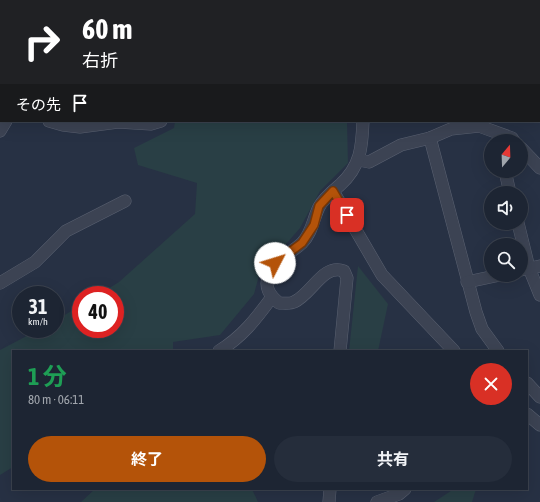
<!DOCTYPE html>
<html lang="ja">
<head>
<meta charset="utf-8">
<style>
  body { margin:0; font-family:"Asap Condensed","Noto Sans JP",sans-serif; background:#252d3b; color:#f1f3f6; height:100vh; display:flex; flex-direction:column; font-size:15px; white-space:nowrap }
  * { box-sizing:border-box; margin:0 }
  p { font-size:13px; color:#a0a5ac }
  .icon { flex:none; width:22px; height:22px; fill:none; stroke:currentColor; stroke-width:2; stroke-linecap:round; stroke-linejoin:round }
  .map { position:relative; flex:1; overflow:hidden }
  .details { position:absolute; left:12px; top:350px; width:516px; height:140px; display:flex; flex-direction:column; background:#1d2533; border-radius:0px; box-shadow:0 4px 16px #0002,0 0 0 1px #3b424e }
  .details>* { flex:none }
  .top-card { position:absolute; left:0px; top:0px; width:540px; height:122px; box-shadow:0 4px 16px #0002,0 0 0 1px #3b424e; background:#202124; color:#fff; overflow:hidden }
  .needle { width:26px; rotate:19deg }
  .fabs { position:absolute; left:484px; top:134px; display:grid; gap:8px }
  .fabs a { display:grid; place-items:center; width:44px; height:44px; border-radius:50%; background:#1d2533; box-shadow:0 4px 16px #0002,0 0 0 1px #3b424e; font-size:20px }
  .speed { position:absolute; left:12px; top:286px; display:flex; gap:8px; font-size:20px; font-weight:700; text-align:center }
  .speed>* { display:grid; place-content:center; width:52px; height:52px; border-radius:50%; background:#1d2533; box-shadow:0 4px 16px #0002,0 0 0 1px #3b424e; line-height:1 }
  .speed small { font-size:10px; font-weight:400 }
  .speed .limit { border:6px solid #d22; background:#fff; color:#111 }
  .pin { position:absolute; display:grid; place-items:center; width:34px; height:34px; color:#fff; margin:-17px; border-radius:8px; box-shadow:0 2px 6px #0006 }
  .me { position:absolute; width:44px; margin:-22px; rotate:50deg; stroke-linejoin:round; filter:drop-shadow(0 0 3px #0008) }
  .turn { display:flex; align-items:center; gap:14px; height:84px; padding:0 16px; font-size:18px }
  .turn .icon { width:52px; height:52px; stroke-width:2.5 }
  .turn b { display:block; font-size:28px; line-height:34px }
  .then { display:flex; align-items:center; height:38px; padding:0 16px; background:#0003; gap:8px; font-size:15px }
  .round { display:grid; place-items:center; flex:none; width:42px; height:42px; border-radius:21px; background:#252d3b }
  .head { display:flex; align-items:center; justify-content:space-between; height:68px; padding:0 16px }
  h1 { font-size:24px; font-weight:700; line-height:30px; color:#1e9e55 }
  .primary-button { display:flex; gap:8px; margin-top:auto; padding:8px 16px }
  .primary-button a { flex:1; height:46px; border-radius:24px; background:#b45309; color:#fff; font-size:16px; font-weight:700; line-height:46px; text-align:center }
  .primary-button a+a { background:#252d3b; color:#f1f3f6 }
  .map>svg:first-child { display:block }
  .green { fill:#293f45 }
  .lines { fill:none; stroke-linecap:round; stroke-linejoin:round }
  .minor-casing { stroke:#5a6171; stroke-width:13 }
  .minor { stroke:#3c4353; stroke-width:12 }
  .route-casing { stroke:#753606; stroke-width:10 }
  .route { stroke:#b45309; stroke-width:7 }
</style>
</head>
<body>
<div class="map">
<svg width="540" height="502" viewBox="0 0 540 502">
  <rect width="100%" height="100%" fill="#273144"/>
  <g class="green">
    <polygon points="9,0 158,0 10,1"/>
    <polygon points="178,0 279,0 280,1 178,1"/>
    <polygon points="0,13 1,13 0,112"/>
    <polygon points="175,121 347,121 348,163 320,191 300,228 286,244 263,261 254,294 220,335 173,342 173,351 13,351 13,467 0,475 0,350 40,329 55,329 55,321 81,305 81,329 115,329 115,295 98,295 119,282 195,214 197,183 138,165 134,148 174,128"/>
    <polygon points="358,266 388,304 378,351 349,351"/>
    <polygon points="95,489 252,489 258,502 81,502"/>
    <polygon points="454,489 476,489 472,502 434,502"/>
  </g>
  <g class="lines">
    <defs>
      <g id="minor">
        <polyline points="290,0 290,1"/>
        <polyline points="168,1 168,0"/>
        <polyline points="353,1 354,0"/>
        <polyline points="0,5 1,6"/>
        <polyline points="49,121 63,125 80,127 118,122 151,124 161,121"/>
        <polyline points="0,131 6,121"/>
        <polyline points="430,138 476,312 482,329 498,351"/>
        <polyline points="521,148 540,168"/>
        <polyline points="359,160 369,162 401,145 430,138 451,129 479,126 512,138 514,141"/>
        <polyline points="505,171 510,193"/>
        <polyline points="333,191 382,275 454,351"/>
        <polyline points="518,223 529,268 540,295"/>
        <polyline points="521,270 540,266"/>
        <polyline points="467,282 500,275"/>
        <polyline points="0,283 35,262 66,231 125,201"/>
        <path d="M219 351C242 337 256 319 272 297"/>
        <path d="M340 351 347 278 344 271C323 263 312 294 294 302 290 304 284 303 279 303 269 295 264 287 269 274 274 258 291 254 302 243 312 233 313 219 319 207 323 199 333 191 340 185 361 166 362 147 363 121"/>
        <polyline points="527,383 540,397"/>
        <polyline points="527,414 540,425"/>
        <polyline points="329,502 330,489"/>
        <polyline points="377,502 399,494 405,489"/>
      </g>
    </defs>
    <use href="#minor" class="minor-casing"/>
    <use href="#minor" class="minor"/>
  </g>
  <g class="lines">
    <defs>
      <polyline id="route" points="275,263 302,243 314,225 319,206 333,191 347,215"/>
    </defs>
    <use href="#route" class="route-casing"/>
    <use href="#route" class="route"/>
  </g>
</svg>
<div class="fabs">
<a><svg class="needle" viewBox="-14 -14 28 28"><path d="M0-13l5 13h-10z" fill="#e53935"/><path d="M0 13l5-13h-10z" fill="#a0a5ac"/></svg></a>
<a><svg class="icon" aria-label="sound" viewBox="0 0 24 24"><path d="M4 9h4l5-4v14l-5-4H4zM17 9q2 3 0 6"/></svg></a>
<a><svg class="icon" aria-label="search" viewBox="0 0 24 24"><circle cx="10" cy="10" r="6"/><path d="M15 15l6 6"/></svg></a>
</div>
<div class="speed"><div>31<small>km/h</small></div><div class="limit">40</div></div>
<div class="pin" style="left:347px;top:215px;background:#d93025"><svg class="icon" aria-label="arrive" viewBox="0 0 24 24"><path d="M6 21V4h12l-3 4 3 4H6"/></svg></div>
<svg class="me" style="left:275px;top:263px" viewBox="-20 -20 40 40"><circle r="19" fill="#fff"/><path d="M0-13L10 11 0 6-10 11z" fill="#b45309"/></svg>
<div class="top-card">
<div class="turn"><svg class="icon" aria-label="right" viewBox="0 0 24 24"><path d="M7 20v-9h11M14 6l5 5-5 5"/></svg><div><b>60 m</b>右折</div></div>
<div class="then">その先<svg class="icon" aria-label="arrive" viewBox="0 0 24 24"><path d="M6 21V4h12l-3 4 3 4H6"/></svg></div>
</div>
<section class="details">
<div class="head"><div><h1>1 分</h1><p>80 m · 06:11</p></div><a class="round" style="background:#d93025;color:#fff"><svg class="icon" aria-label="close" viewBox="0 0 24 24"><path d="M6 6l12 12M18 6L6 18"/></svg></a></div>
<div class="primary-button"><a>終了</a><a>共有</a></div>
</section>
</div>
</body>
</html>
